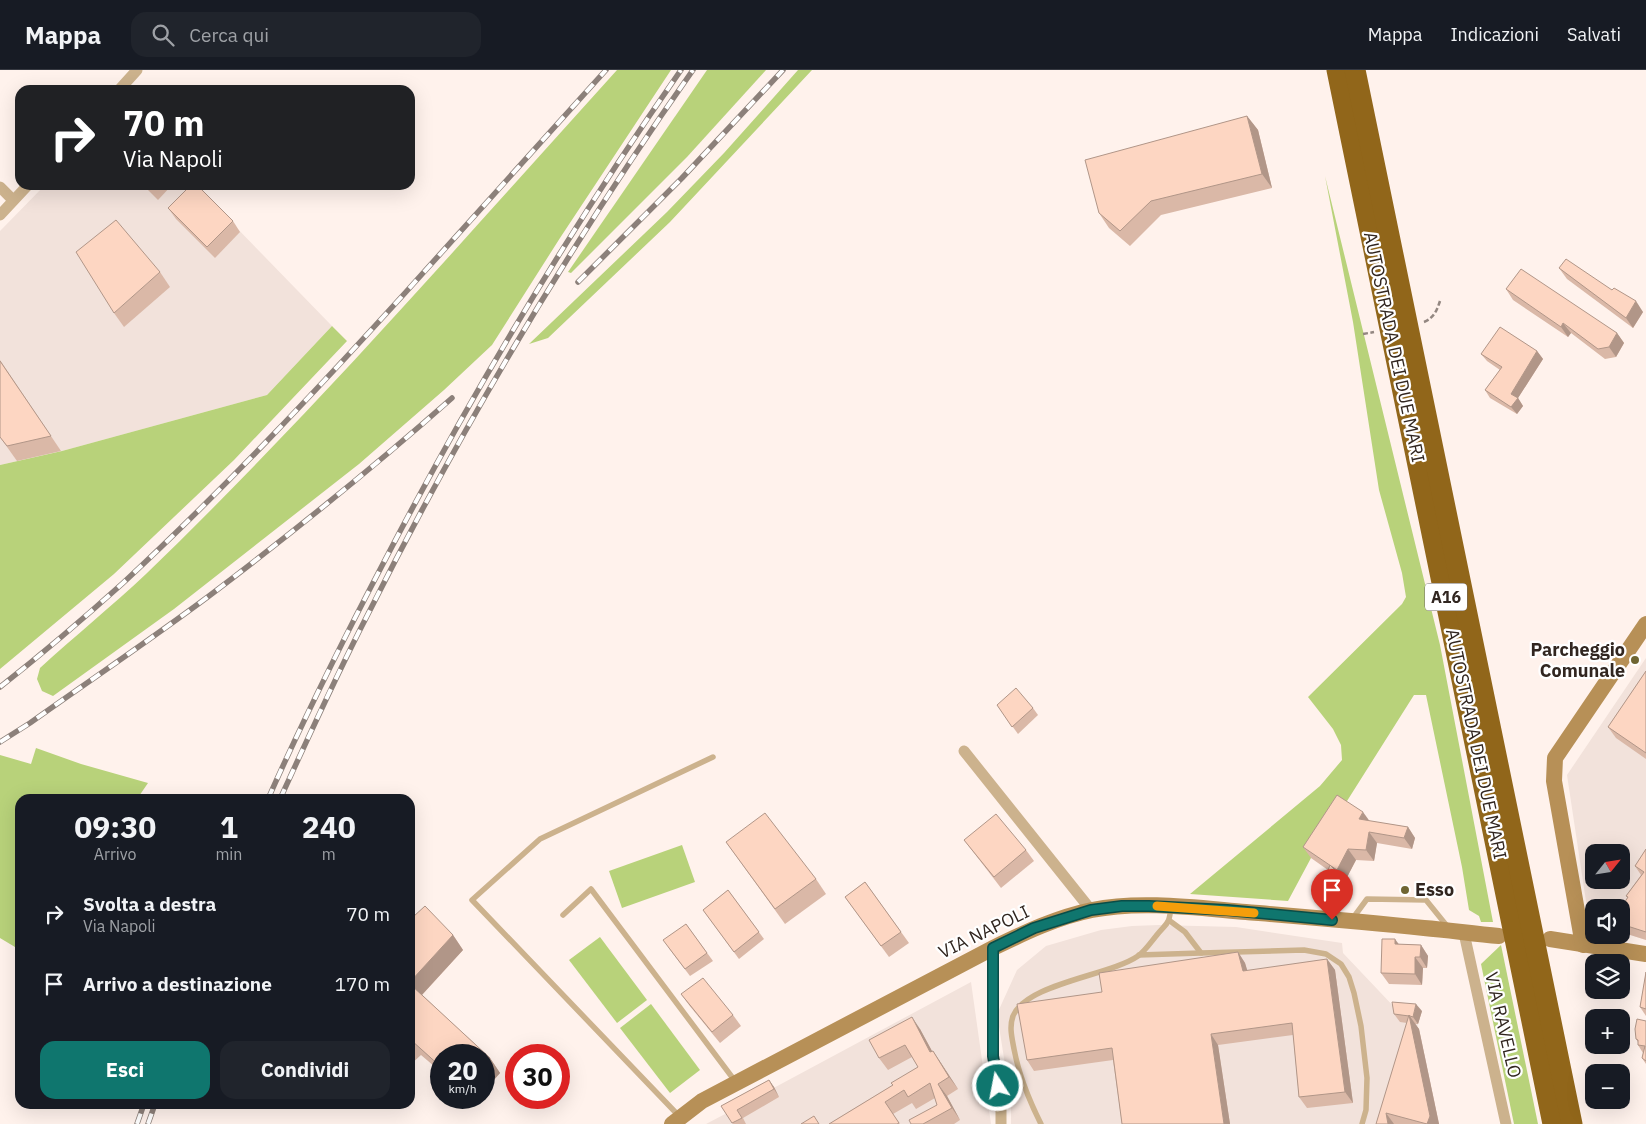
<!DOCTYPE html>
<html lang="it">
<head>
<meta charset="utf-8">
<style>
  body { margin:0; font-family:"IBM Plex Sans",sans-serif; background:#20242c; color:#f1f3f6; height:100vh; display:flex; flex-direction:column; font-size:19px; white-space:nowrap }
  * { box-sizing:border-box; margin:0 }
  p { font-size:16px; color:#9ea1a6 }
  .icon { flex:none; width:28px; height:28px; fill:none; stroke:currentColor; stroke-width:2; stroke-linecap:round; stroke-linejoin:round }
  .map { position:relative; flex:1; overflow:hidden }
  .side { position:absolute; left:15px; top:724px; width:400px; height:315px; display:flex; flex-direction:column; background:#171b24; border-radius:15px; box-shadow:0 5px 20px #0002 }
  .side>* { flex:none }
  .guide { position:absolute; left:15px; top:15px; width:400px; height:105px; border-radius:15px; box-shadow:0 5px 20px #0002; background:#202124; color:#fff; overflow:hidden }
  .needle { width:32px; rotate:60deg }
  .controls { position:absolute; left:1585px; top:774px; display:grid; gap:10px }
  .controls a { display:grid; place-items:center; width:45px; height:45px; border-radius:10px; background:#171b24; box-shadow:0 5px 20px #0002; font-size:25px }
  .speed { position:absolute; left:430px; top:974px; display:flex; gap:10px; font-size:25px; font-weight:700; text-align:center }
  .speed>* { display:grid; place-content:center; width:65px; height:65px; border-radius:50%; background:#171b24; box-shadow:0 5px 20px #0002; line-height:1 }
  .speed small { font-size:12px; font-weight:400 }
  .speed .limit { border:8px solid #d22; background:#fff; color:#111 }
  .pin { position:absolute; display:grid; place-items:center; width:42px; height:42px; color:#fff; margin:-51px -21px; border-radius:50% 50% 50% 0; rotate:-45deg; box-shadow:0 0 5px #0007 }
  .pin .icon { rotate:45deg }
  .me { position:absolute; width:55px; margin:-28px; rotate:349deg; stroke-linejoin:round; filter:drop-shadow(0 0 4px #0008) }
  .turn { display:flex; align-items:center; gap:18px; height:105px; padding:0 25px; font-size:22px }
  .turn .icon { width:65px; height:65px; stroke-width:2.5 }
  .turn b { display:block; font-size:35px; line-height:42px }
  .eta { display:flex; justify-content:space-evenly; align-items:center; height:85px; text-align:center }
  .eta b { font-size:30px; font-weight:800; line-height:35px }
  .button { display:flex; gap:10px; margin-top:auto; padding:10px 25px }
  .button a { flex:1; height:58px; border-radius:15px; background:#0f766e; color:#fff; font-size:20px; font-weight:800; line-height:58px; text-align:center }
  .button a+a { background:#20242c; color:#f1f3f6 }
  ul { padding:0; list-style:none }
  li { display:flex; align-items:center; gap:15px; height:70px; padding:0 25px }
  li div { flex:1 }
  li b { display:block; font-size:19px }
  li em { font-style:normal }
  header { display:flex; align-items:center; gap:30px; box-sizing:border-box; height:70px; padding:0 25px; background:#171b24; border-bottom:1px solid #363941 }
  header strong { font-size:24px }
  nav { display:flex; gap:28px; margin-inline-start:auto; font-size:18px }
  .search { width:350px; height:45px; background:#20242c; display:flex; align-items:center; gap:12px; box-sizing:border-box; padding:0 18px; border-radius:15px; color:#9ea1a6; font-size:19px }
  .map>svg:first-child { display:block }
  .built { fill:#f2e2db; fill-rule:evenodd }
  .green { fill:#b8d27a }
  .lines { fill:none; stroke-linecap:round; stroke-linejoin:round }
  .path { stroke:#938781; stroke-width:2.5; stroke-dasharray:5 2.5; stroke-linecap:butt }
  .lane { stroke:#ccb28d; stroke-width:5.5 }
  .street { stroke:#ccb28d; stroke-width:11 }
  .secondary { stroke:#b79057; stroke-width:16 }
  .highway { stroke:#91661a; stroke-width:21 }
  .rail-casing { stroke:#8c807a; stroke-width:5.5 }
  .rail { stroke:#fff; stroke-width:4; stroke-dasharray:11; stroke-linecap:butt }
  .wall { fill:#dab8a7 }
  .shaded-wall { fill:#b19688 }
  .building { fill:#fdd6c2; stroke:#b19688 }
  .route-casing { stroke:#0a4d48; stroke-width:12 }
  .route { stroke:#0f766e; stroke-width:9 }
  .slow { stroke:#f59e0b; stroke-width:9 }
  .poi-dot { fill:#6f6532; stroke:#fff; stroke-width:2 }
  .labels { text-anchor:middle; stroke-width:4.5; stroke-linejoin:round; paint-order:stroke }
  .shield { fill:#fff; stroke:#6f6763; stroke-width:1 }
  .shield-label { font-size:16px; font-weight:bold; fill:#312620 }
  .street-label { font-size:18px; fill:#312620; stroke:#fff }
  .poi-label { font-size:18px; font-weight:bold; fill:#312620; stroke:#fff; text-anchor:end }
</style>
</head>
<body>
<header>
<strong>Mappa</strong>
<div class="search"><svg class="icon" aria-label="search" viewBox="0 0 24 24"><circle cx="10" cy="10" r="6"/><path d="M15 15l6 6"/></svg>Cerca qui</div>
<nav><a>Mappa</a><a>Indicazioni</a><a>Salvati</a></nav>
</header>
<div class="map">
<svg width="1646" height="1054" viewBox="0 0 1646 1054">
  <rect width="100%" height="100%" fill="#fff2ec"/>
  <g class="built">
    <polygon points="45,115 195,115 332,256 267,325 62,381 0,395 0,161"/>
    <path d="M1646 588V870L1621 862V838H1594V858H1590L1567 705ZM1594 782H1621V810H1594Z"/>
    <polygon points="1159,855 1236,857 1342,873 1343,883 1397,940 1422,941 1387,1054 1011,1054 1011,1032 997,944 1017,900 1046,876 1101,860 1132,856"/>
    <polygon points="971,912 991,1054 706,1054 727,1043"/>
  </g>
  <g class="green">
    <path d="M617 0H671L560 168 492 275 444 320 359 394 174 539 53 626 42 621 37 609 40 598C75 566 112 536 146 504 312 344 463 170 617 0Z"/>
    <polygon points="707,0 766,0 687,87 571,203 568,202"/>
    <polygon points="798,0 812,0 670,152 548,268 529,274 667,142 724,83"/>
    <polygon points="1325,106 1440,575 1493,852 1481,852 1479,846 1469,840 1462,797 1426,625 1414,625 1311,788 1288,831 1190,824 1320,716 1342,690 1341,675 1333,659 1308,627 1402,534 1406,527 1402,503 1379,420 1353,252"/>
    <polygon points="332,256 347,271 234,390 114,504 0,599 0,395 62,381 267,325"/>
    <polygon points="36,678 81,694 148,713 137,729 20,729 20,880 0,868 0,685 31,694"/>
    <polygon points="682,775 695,812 622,838 609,801"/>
    <polygon points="600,867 647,930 617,953 569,890"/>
    <polygon points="1501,875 1538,1054 1514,1054 1481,894"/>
    <polygon points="651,934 700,1000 670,1023 620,958"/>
  </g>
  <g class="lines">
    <g class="path">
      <path d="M1424 252C1434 248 1437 240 1440 231"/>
      <polyline points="1363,264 1374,262"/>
    </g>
    <g class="lane">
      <polyline points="563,845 591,819 735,1011"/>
      <polyline points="1353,848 1367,829 1426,830 1447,856"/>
      <polyline points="1170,851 1185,862 1201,883 1304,880 1326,884 1341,894 1349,907 1354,923 1361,956 1367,1008 1366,1040 1362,1054"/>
      <polyline points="1139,885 1201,883"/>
      <polyline points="679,1046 472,830 540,769 713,687"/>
      <path d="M1041 1054C1029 1030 1019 1006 1014 979 1012 968 1009 957 1013 946 1027 913 1109 906 1138 886 1145 881 1151 872 1156 866 1167 852 1169 856 1171 837"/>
    </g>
    <g class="street">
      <polyline points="119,20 137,0"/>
      <polyline points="0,117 13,130"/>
      <polyline points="0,145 28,115"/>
      <polyline points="964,681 1091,840"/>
      <polyline points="1464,863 1506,1054"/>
      <polyline points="993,878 993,986 1001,1031 1001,1054"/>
    </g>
    <g class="secondary">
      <polyline points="1550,869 1646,884"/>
      <polyline points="1583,875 1554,711 1555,688 1646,554"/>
      <path d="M672 1054 702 1031 993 878C1024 863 1057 847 1092 840 1140 830 1198 838 1246 842 1305 847 1365 852 1424 858 1449 860 1474 864 1499 866"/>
    </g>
    <g class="highway">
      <polyline points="1337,0 1553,1054"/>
      <polyline points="1355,0 1572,1054"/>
    </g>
    <defs>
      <g id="rail">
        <polyline points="578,212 682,108 783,0"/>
        <path d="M0 617C42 584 83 549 123 513 222 421 314 323 405 223 472 149 539 74 606 0"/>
        <path d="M0 672 30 653C89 611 150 570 209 526 292 463 374 397 452 328"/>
        <path d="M268 729C304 648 344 568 385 490 473 321 572 156 681 0"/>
        <path d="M280 729C308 668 336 606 367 546 462 357 571 173 693 0"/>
        <polyline points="137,1054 144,1034"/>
        <polyline points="148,1054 155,1034"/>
      </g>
    </defs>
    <use href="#rail" class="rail-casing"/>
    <use href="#rail" class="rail"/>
  </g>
  <g class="wall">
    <polygon points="1247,46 1258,60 1272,118 1161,145 1130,176 1109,158 1099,143"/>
    <polygon points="143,115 172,115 158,130"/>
    <polygon points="168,138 233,151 240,162 215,188 176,149"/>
    <polygon points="1559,198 1643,242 1633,258 1567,209"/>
    <polygon points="160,202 170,217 124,257 114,243"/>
    <polygon points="1506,219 1617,263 1624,273 1616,287 1605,289 1571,263 1568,267 1513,230"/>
    <polygon points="1537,281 1543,289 1518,328 1523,336 1517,344 1490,328 1485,320 1500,300 1487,291 1481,284"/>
    <polygon points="0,290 61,381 17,391 0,367"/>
    <polygon points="1646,601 1646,689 1616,668 1608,657"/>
    <polygon points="997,635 1033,638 1038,645 1018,664"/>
    <polygon points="1369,751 1408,757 1415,768 1412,779 1377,773 1374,791 1356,790 1345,811 1343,810 1347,815 1340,838 1326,836 1319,824 1328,800 1311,788 1303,777"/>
    <polygon points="964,770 1026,780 1034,791 1001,818"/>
    <polygon points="726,772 816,809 826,824 785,854"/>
    <polygon points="1646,779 1646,870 1621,862 1621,838 1628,828 1626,826 1641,805 1635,796"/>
    <polygon points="865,812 909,873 889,887 845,827"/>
    <polygon points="728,820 764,869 739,889 703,840"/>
    <polygon points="410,844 413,847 453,865 463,880 422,925 490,988 500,1003 484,1021 484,985 441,985 441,1002 421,985 410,995"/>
    <polygon points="686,854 713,891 690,906 668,877"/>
    <polygon points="1399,874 1421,875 1428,886 1427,898 1423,898 1422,915 1389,914 1381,903"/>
    <polygon points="1238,882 1245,893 1247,901 1327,889 1335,900 1353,1033 1307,1038 1299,1027 1293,965 1218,975 1230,1054 1122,1054 1113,990 1034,1001 1027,990 1102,922"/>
    <polygon points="1646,902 1646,946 1640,937"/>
    <polygon points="681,924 733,945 741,956 720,973 689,935"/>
    <polygon points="1422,941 1418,954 1415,954 1419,959 1439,1054 1376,1054 1407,953 1400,952 1394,944"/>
    <polygon points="1646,951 1646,994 1642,988 1643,983 1638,975 1638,972 1636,969"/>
    <polygon points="920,959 932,981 933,981 941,993 958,1019 947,1026 960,1050 954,1054 911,1054 937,1035 935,1028 916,1039 912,1033 893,1044 900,1054 829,1054 893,1015 918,997 912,987 888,1000 879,988"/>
    <polygon points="769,1010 774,1017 779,1027 743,1048 746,1054 733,1054 721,1036"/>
  </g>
  <g class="shaded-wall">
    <polygon points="1247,46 1258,60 1272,118 1262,104"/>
    <polygon points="1636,231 1643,242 1633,258 1626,248"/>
    <polygon points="1563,253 1571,263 1568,267 1561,257"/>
    <polygon points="1617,263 1624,273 1616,287 1609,277"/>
    <polygon points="1537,281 1543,289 1518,328 1523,336 1517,344 1511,337 1511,324"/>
    <polygon points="1363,742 1371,753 1359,749"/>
    <polygon points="1408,757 1415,768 1412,779 1404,768"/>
    <polygon points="1369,762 1377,773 1374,791 1366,780"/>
    <polygon points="1348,779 1356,790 1345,811 1337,800"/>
    <polygon points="1339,804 1347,815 1340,838 1332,827"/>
    <polygon points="453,865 463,880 419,928 410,914 410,912"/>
    <polygon points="1395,869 1403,880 1395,874"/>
    <polygon points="1421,875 1428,886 1427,898 1420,887"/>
    <polygon points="1238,882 1245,893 1251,912 1243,901"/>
    <polygon points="1415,887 1423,898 1422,915 1415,904"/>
    <polygon points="1327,889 1335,900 1353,1033 1345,1022"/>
    <polygon points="1416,934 1422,941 1418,954 1413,947"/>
    <polygon points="1409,945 1419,959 1439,1054 1427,1054"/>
    <polygon points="912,947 920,959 939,994 930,982"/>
    <polygon points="1211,964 1218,975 1230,1054 1224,1054"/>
    <polygon points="933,981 941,993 958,1019 949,1007"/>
    <polygon points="490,988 500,1003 484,1021 484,995"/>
    <polygon points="769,1010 774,1017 779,1027 774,1019"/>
    <polygon points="938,1014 947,1026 960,1050 952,1038"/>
    <polygon points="472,1028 478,1028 474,1031"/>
    <polygon points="1386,1043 1394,1054 1388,1054"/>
  </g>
  <g class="building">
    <polygon points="1247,46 1262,104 1151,131 1120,161 1099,143 1085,90"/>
    <polygon points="146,115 154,115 150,119"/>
    <polygon points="191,115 197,115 233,151 207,177 168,138"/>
    <polygon points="116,150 160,202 114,243 76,182"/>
    <polygon points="1566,189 1612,220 1614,218 1636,231 1626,248 1559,198"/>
    <polygon points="1521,199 1617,263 1609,277 1598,279 1563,253 1561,257 1506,219"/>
    <polygon points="1500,257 1537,281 1511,324 1518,328 1511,337 1485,320 1502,297 1481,284"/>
    <polygon points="0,291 51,366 7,376 0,367"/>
    <polygon points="1646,601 1646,683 1608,657"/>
    <polygon points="1016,618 1033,638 1012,657 997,635"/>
    <polygon points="1337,725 1363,742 1359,749 1408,757 1404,768 1369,762 1366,780 1348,779 1337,800 1303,777"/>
    <polygon points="765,743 816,809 775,839 726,772"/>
    <polygon points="996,744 1026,780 994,807 964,770"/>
    <polygon points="1646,779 1646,862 1621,854 1621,838 1628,827 1626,826 1644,802 1635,796"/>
    <polygon points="1330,795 1339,804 1332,827 1319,824"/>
    <polygon points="865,812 901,862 881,876 845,827"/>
    <polygon points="728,820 759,862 734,882 703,840"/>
    <polygon points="425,836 453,865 410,912 410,844 413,847"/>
    <polygon points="686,854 707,883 685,899 663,870"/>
    <polygon points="1382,869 1395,869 1395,874 1421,875 1420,887 1415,887 1415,904 1381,903"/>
    <polygon points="1238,882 1243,901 1327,889 1345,1022 1299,1027 1292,953 1211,964 1224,1054 1122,1054 1112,978 1027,990 1017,934 1102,922 1099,903"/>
    <polygon points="1646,902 1646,939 1640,937"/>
    <polygon points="703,908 733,945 712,962 681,924"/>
    <polygon points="410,914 490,988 484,995 484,985 441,985 441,997 411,970 410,971"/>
    <polygon points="1392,932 1416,934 1413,947 1410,946 1409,945 1409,946 1394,944"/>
    <polygon points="1409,945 1430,1046 1427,1054 1386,1043 1388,1054 1376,1054"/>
    <polygon points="912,947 930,982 933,981 949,1007 938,1014 952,1038 923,1054 911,1054 909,1050 937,1035 930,1013 908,1027 904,1020 885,1032 899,1053 897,1054 829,1054 893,1015 891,1013 918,997 905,975 879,988 869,970"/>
    <polygon points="1637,949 1646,951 1646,991 1642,988 1645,976 1638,975 1638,970 1636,969 1635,959"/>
    <polygon points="769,1010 774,1019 737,1040 742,1048 732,1053 721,1036"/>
    <polygon points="814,1046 819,1054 801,1054"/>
  </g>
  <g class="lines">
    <defs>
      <polyline id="route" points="998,1016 993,986 993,878 1034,858 1091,840 1122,836 1149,836 1227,840 1332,850"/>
    </defs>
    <use href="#route" class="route-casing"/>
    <use href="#route" class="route"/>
    <polyline class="slow" points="1157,836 1254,843"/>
  </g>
  <g class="poi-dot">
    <circle cx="1635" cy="590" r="5"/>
    <circle cx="1405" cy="820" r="5"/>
  </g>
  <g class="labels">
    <rect class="shield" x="1425" y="513.5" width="42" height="27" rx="4"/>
    <g class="shield-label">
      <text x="1446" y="533">A16</text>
    </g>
    <g class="street-label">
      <text transform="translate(1394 277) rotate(78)" y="6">AUTOSTRADA DEI DUE MARI</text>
      <text transform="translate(1476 674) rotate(78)" y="6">AUTOSTRADA DEI DUE MARI</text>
      <text transform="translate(984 862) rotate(-26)" y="6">VIA NAPOLI</text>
      <text transform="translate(1503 955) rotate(77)" y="6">VIA RAVELLO</text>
    </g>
    <g class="poi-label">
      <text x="1625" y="586">Parcheggio<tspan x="1625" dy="21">Comunale</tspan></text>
      <text x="1415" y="826" text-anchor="start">Esso</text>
    </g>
  </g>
</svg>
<div class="controls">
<a><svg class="needle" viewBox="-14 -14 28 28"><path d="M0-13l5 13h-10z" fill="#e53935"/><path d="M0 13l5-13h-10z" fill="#9ea1a6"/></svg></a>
<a><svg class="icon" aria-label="sound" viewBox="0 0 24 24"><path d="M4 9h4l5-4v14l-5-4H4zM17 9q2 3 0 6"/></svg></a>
<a><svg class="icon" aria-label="layers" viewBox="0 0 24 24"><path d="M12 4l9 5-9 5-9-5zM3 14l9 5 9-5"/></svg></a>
<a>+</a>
<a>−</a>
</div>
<div class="speed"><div>20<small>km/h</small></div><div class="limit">30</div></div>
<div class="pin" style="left:1332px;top:850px;background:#d93025"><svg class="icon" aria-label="arrive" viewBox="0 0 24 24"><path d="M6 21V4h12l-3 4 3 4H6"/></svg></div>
<svg class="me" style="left:998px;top:1016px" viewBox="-20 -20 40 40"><circle r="17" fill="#0f766e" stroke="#fff" stroke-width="3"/><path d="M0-11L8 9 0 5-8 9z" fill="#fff"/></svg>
<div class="guide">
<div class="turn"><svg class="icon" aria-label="right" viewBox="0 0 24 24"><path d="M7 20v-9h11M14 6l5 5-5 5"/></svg><div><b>70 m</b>Via Napoli</div></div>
</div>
<section class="side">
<div class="eta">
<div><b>09:30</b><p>Arrivo</p></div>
<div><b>1</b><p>min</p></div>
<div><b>240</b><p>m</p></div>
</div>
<ul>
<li><svg class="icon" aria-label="right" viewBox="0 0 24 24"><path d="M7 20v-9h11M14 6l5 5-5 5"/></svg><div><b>Svolta a destra</b><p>Via Napoli</p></div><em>70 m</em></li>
<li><svg class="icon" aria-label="arrive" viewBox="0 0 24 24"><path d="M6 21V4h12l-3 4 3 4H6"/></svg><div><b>Arrivo a destinazione</b></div><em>170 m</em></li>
</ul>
<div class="button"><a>Esci</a><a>Condividi</a></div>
</section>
</div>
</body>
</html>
